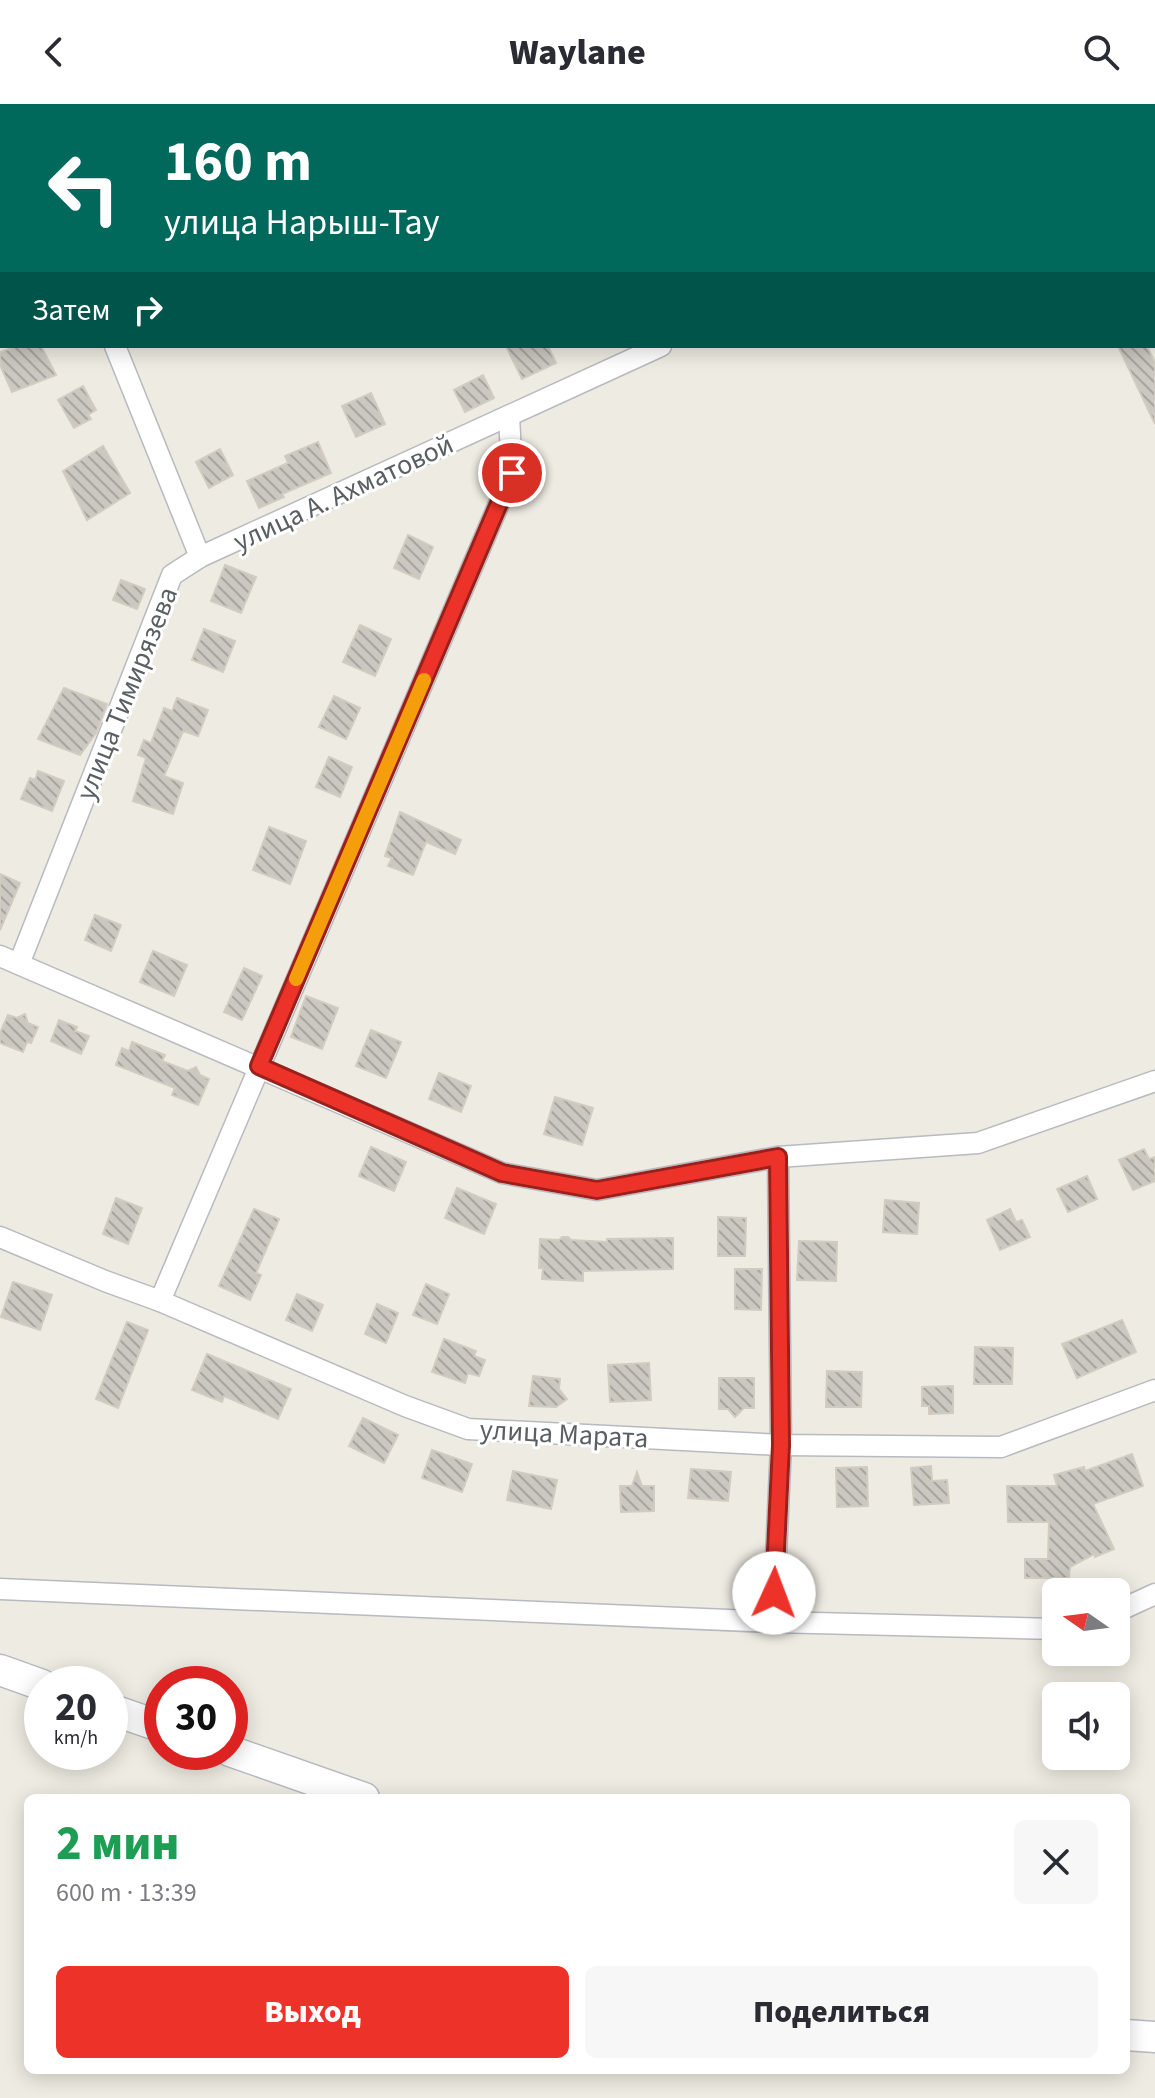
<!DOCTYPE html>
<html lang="ru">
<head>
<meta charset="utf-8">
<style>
  body { margin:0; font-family:"Source Sans 3",sans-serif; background:#f7f7f7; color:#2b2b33; height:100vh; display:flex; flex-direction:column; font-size:30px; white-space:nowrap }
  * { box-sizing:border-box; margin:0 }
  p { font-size:26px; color:#7c7c81 }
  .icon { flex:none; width:44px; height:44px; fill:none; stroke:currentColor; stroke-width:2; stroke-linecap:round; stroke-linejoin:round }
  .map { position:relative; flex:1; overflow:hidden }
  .side { position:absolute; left:24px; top:1690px; width:1106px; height:280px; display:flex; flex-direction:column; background:#fff; border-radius:12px; box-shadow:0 4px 20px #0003 }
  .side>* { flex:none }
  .hud { position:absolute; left:0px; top:0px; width:1156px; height:244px; box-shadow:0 4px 20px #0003; background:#00695c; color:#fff; overflow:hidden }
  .needle { width:52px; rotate:284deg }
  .buttons { position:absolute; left:1042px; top:1474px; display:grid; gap:16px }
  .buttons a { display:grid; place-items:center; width:88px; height:88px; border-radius:12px; background:#fff; box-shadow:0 4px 20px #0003; font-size:40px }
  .speed { position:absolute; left:24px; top:1562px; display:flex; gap:16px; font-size:40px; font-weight:700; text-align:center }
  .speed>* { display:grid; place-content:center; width:104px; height:104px; border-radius:50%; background:#fff; box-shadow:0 4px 20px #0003; line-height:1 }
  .speed small { font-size:20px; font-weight:400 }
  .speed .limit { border:12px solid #d22; background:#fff; color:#111 }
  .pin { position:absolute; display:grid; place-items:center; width:68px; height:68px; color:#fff; margin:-34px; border:4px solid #fff; border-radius:50%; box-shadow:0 2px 8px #0007 }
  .me { position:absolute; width:88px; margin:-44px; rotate:2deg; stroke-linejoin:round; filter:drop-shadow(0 0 6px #0008) }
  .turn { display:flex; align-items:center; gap:28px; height:168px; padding:0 32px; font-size:36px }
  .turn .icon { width:104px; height:104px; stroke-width:2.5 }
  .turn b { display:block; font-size:56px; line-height:68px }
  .then { display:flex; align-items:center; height:76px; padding:0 32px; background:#0003; gap:16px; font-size:30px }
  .round { display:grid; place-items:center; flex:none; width:84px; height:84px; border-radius:12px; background:#f7f7f7 }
  .headline { display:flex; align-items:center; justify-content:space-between; height:136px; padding:0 32px }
  h1 { font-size:48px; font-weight:800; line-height:60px; color:#1e9e55 }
  .primary-button { display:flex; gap:16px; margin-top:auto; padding:16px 32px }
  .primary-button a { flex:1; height:92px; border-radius:12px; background:#ed3329; color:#fff; font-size:32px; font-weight:800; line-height:92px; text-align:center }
  .primary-button a+a { background:#f7f7f7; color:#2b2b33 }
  header { display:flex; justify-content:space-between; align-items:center; height:104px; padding:0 32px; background:#fff; font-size:36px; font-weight:800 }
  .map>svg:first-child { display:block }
  .building { fill:url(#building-back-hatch); stroke:#d2ccc0; stroke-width:2 }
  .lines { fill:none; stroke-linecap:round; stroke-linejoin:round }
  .minor-casing { stroke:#b7babf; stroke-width:23 }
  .secondary-casing { stroke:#b6b9bf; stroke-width:33 }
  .minor { stroke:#fff; stroke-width:20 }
  .secondary { stroke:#fff; stroke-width:30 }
  .route-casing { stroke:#9a211b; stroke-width:20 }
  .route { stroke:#ed3329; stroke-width:14 }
  .slow { stroke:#f59e0b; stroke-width:14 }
  .labels { text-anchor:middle; stroke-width:6; stroke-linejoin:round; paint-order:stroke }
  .street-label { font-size:28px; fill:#5a5f63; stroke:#fff }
</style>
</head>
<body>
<header><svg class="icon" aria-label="back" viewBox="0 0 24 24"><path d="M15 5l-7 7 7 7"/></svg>Waylane<svg class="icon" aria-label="search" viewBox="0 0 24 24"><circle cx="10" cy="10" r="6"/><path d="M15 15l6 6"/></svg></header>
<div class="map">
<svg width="1155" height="1994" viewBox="0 0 1155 1994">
  <defs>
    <pattern id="building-back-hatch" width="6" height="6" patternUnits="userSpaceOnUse" patternTransform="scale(2)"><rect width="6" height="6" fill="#cbc7c1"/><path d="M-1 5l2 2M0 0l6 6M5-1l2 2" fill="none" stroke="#a8a5a0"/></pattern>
  </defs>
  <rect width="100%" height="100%" fill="#eeebe2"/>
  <g class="building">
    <polygon points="18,242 41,242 56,271 12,288 0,261 0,248"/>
    <polygon points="506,242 548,242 556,259 522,275"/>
    <polygon points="1118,242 1147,242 1155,259 1155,320"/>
    <polygon points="483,271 494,294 465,308 454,286"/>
    <polygon points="83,282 96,306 88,311 91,315 74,324 58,296"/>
    <polygon points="371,289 385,320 356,333 342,302"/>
    <polygon points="318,338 331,369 282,390 284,393 259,404 247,377 288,359 285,352"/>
    <polygon points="103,342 130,389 87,416 63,367"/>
    <polygon points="220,345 233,371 209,384 196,358"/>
    <polygon points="408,431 433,443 419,475 394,464"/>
    <polygon points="225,461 256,473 241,509 211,497"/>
    <polygon points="121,476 145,485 137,505 113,496"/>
    <polygon points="360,521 391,535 375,572 343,558"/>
    <polygon points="204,525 235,537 223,568 192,556"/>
    <polygon points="64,584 107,600 96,629 80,651 38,635"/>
    <polygon points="334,592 360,604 346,635 319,623"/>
    <polygon points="177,594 208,606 198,632 183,627 164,672 183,679 173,710 133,697 146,654 138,651 144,636 151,639 164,604 172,607"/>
    <polygon points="329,653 352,663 340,693 316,683"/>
    <polygon points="38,667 64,677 52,707 21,695 30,674 35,676"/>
    <polygon points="400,708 461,736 455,750 426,738 413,771 388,762 392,754 385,752"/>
    <polygon points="269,723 306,737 290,780 253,766"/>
    <polygon points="0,770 20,779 0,826"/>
    <polygon points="95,811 121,821 111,847 85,836"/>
    <polygon points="153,847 187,861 174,892 140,878"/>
    <polygon points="244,864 262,872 242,916 224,908"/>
    <polygon points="306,892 338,904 322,945 291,933"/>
    <polygon points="25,910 28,919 38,923 31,939 27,938 23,948 0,939 0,929 8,911 17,914"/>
    <polygon points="59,916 77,923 75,927 89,932 81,950 51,937"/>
    <polygon points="371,926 401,938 386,974 356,962"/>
    <polygon points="132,938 165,951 162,957 188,967 196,963 200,971 209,975 198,1001 172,991 175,984 116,961 122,944 129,947"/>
    <polygon points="439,969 471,982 461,1008 429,995"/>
    <polygon points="555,993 593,1004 582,1041 544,1030"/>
    <polygon points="371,1043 406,1058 394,1087 359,1072"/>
    <polygon points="1144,1045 1149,1055 1155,1053 1155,1077 1133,1086 1119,1056"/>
    <polygon points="1087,1072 1097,1095 1068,1108 1057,1085"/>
    <polygon points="457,1084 496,1100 484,1130 445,1114"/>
    <polygon points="116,1094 142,1104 128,1140 103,1130"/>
    <polygon points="885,1096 919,1099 917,1130 883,1128"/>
    <polygon points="254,1105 279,1115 256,1169 261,1171 250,1196 219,1182"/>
    <polygon points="1010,1105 1016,1118 1022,1116 1030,1133 1000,1146 987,1116"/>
    <polygon points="718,1113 746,1114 745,1152 718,1152"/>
    <polygon points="562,1133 568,1133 571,1136 607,1138 607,1135 673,1134 673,1165 583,1167 583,1177 542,1175 543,1164 539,1164 540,1135 559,1136"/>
    <polygon points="799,1137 837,1138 836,1177 797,1176"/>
    <polygon points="735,1165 762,1165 761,1206 735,1205"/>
    <polygon points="13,1178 52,1191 40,1226 1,1213"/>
    <polygon points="426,1180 449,1190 437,1220 413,1211"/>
    <polygon points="297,1190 323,1201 312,1227 286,1216"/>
    <polygon points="377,1200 398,1209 386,1239 365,1230"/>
    <polygon points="1122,1216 1136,1248 1077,1274 1062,1240"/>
    <polygon points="127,1218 148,1226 118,1304 96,1295"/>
    <polygon points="444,1235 476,1247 474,1252 485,1256 479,1272 468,1269 465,1279 432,1268"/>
    <polygon points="975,1243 1013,1244 1012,1280 974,1280"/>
    <polygon points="207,1250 291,1285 278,1315 224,1292 222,1298 192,1286"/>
    <polygon points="649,1259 651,1296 610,1298 608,1261"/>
    <polygon points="827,1267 862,1268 861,1303 826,1303"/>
    <polygon points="533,1272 560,1275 559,1285 567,1295 556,1303 529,1302"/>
    <polygon points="719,1274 754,1274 754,1304 744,1304 735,1313 728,1305 719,1305"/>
    <polygon points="953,1282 953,1309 929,1310 929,1302 922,1302 922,1283"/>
    <polygon points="363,1314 398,1331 384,1359 349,1342"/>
    <polygon points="432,1346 472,1360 462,1388 422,1374"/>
    <polygon points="1132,1350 1143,1382 1093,1400 1114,1445 1095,1453 1094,1450 1070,1463 1069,1474 1025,1474 1025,1455 1048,1455 1049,1418 1008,1418 1007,1382 1057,1382 1054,1371 1084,1363 1085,1367"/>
    <polygon points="931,1362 932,1377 947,1376 949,1399 914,1401 911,1364"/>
    <polygon points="867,1363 868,1402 837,1403 836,1364"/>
    <polygon points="691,1365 731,1368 728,1397 688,1394"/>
    <polygon points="513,1367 557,1376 551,1405 507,1396"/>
    <polygon points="637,1368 642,1382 654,1382 654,1407 621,1408 620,1382 632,1382"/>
  </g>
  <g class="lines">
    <defs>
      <g id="minor">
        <polyline points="1154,17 1155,17"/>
        <polyline points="0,215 2,214"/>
        <polyline points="115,242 200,453"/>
        <polyline points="0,852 502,1069 597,1086 778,1053 978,1039 1155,977"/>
        <polyline points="19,860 172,471 200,453 661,242"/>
        <polyline points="0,1133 105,1177 160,1197 405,1302 468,1325 781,1341 1001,1343 1155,1286"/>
        <polyline points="160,1197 512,369 509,312"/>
        <polyline points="0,1485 773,1518 1056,1525"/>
        <polyline points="1116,1508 1155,1490"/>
        <polyline points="773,1518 781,1341 778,1053"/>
      </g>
      <g id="secondary">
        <polyline points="0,1566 42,1581"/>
        <polyline points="110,1605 162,1623"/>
        <polyline points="230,1647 364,1694"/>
        <polyline points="1126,1931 1155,1933"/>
      </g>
    </defs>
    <use href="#minor" class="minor-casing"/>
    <use href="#secondary" class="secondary-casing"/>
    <use href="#minor" class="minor"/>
    <use href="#secondary" class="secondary"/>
  </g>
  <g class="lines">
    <defs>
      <polyline id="route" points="512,369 259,962 502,1069 597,1086 778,1053 781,1341 774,1489"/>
    </defs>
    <use href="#route" class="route-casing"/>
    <use href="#route" class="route"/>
    <polyline class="slow" points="296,875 424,576"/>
  </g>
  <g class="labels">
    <g class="street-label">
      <text transform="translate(343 388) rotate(-25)" y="10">улица А. Ахматовой</text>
      <text transform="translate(126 589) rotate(-68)" y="10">улица Тимирязева</text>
      <text transform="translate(564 1329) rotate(3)" y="10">улица Марата</text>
    </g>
  </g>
</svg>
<div class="buttons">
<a><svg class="needle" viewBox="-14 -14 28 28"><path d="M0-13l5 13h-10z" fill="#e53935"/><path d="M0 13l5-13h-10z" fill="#7c7c81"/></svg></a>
<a><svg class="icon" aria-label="sound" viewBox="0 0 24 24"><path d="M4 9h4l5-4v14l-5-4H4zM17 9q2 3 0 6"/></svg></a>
</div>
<div class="speed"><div>20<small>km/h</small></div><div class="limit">30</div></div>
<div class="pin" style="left:512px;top:369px;background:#d93025"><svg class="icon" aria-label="arrive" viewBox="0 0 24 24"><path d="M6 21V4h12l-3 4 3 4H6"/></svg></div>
<svg class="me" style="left:774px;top:1489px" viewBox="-20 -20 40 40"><circle r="19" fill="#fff"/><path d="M0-13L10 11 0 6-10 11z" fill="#ed3329"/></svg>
<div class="hud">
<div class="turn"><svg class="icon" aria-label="left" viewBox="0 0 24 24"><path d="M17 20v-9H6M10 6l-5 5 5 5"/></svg><div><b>160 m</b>улица Нарыш-Тау</div></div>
<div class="then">Затем<svg class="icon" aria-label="right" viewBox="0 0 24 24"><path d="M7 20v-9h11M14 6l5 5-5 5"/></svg></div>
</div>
<section class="side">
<div class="headline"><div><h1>2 мин</h1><p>600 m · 13:39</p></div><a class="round"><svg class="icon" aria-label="close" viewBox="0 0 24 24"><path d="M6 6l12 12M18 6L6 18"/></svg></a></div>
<div class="primary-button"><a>Выход</a><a>Поделиться</a></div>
</section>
</div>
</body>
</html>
